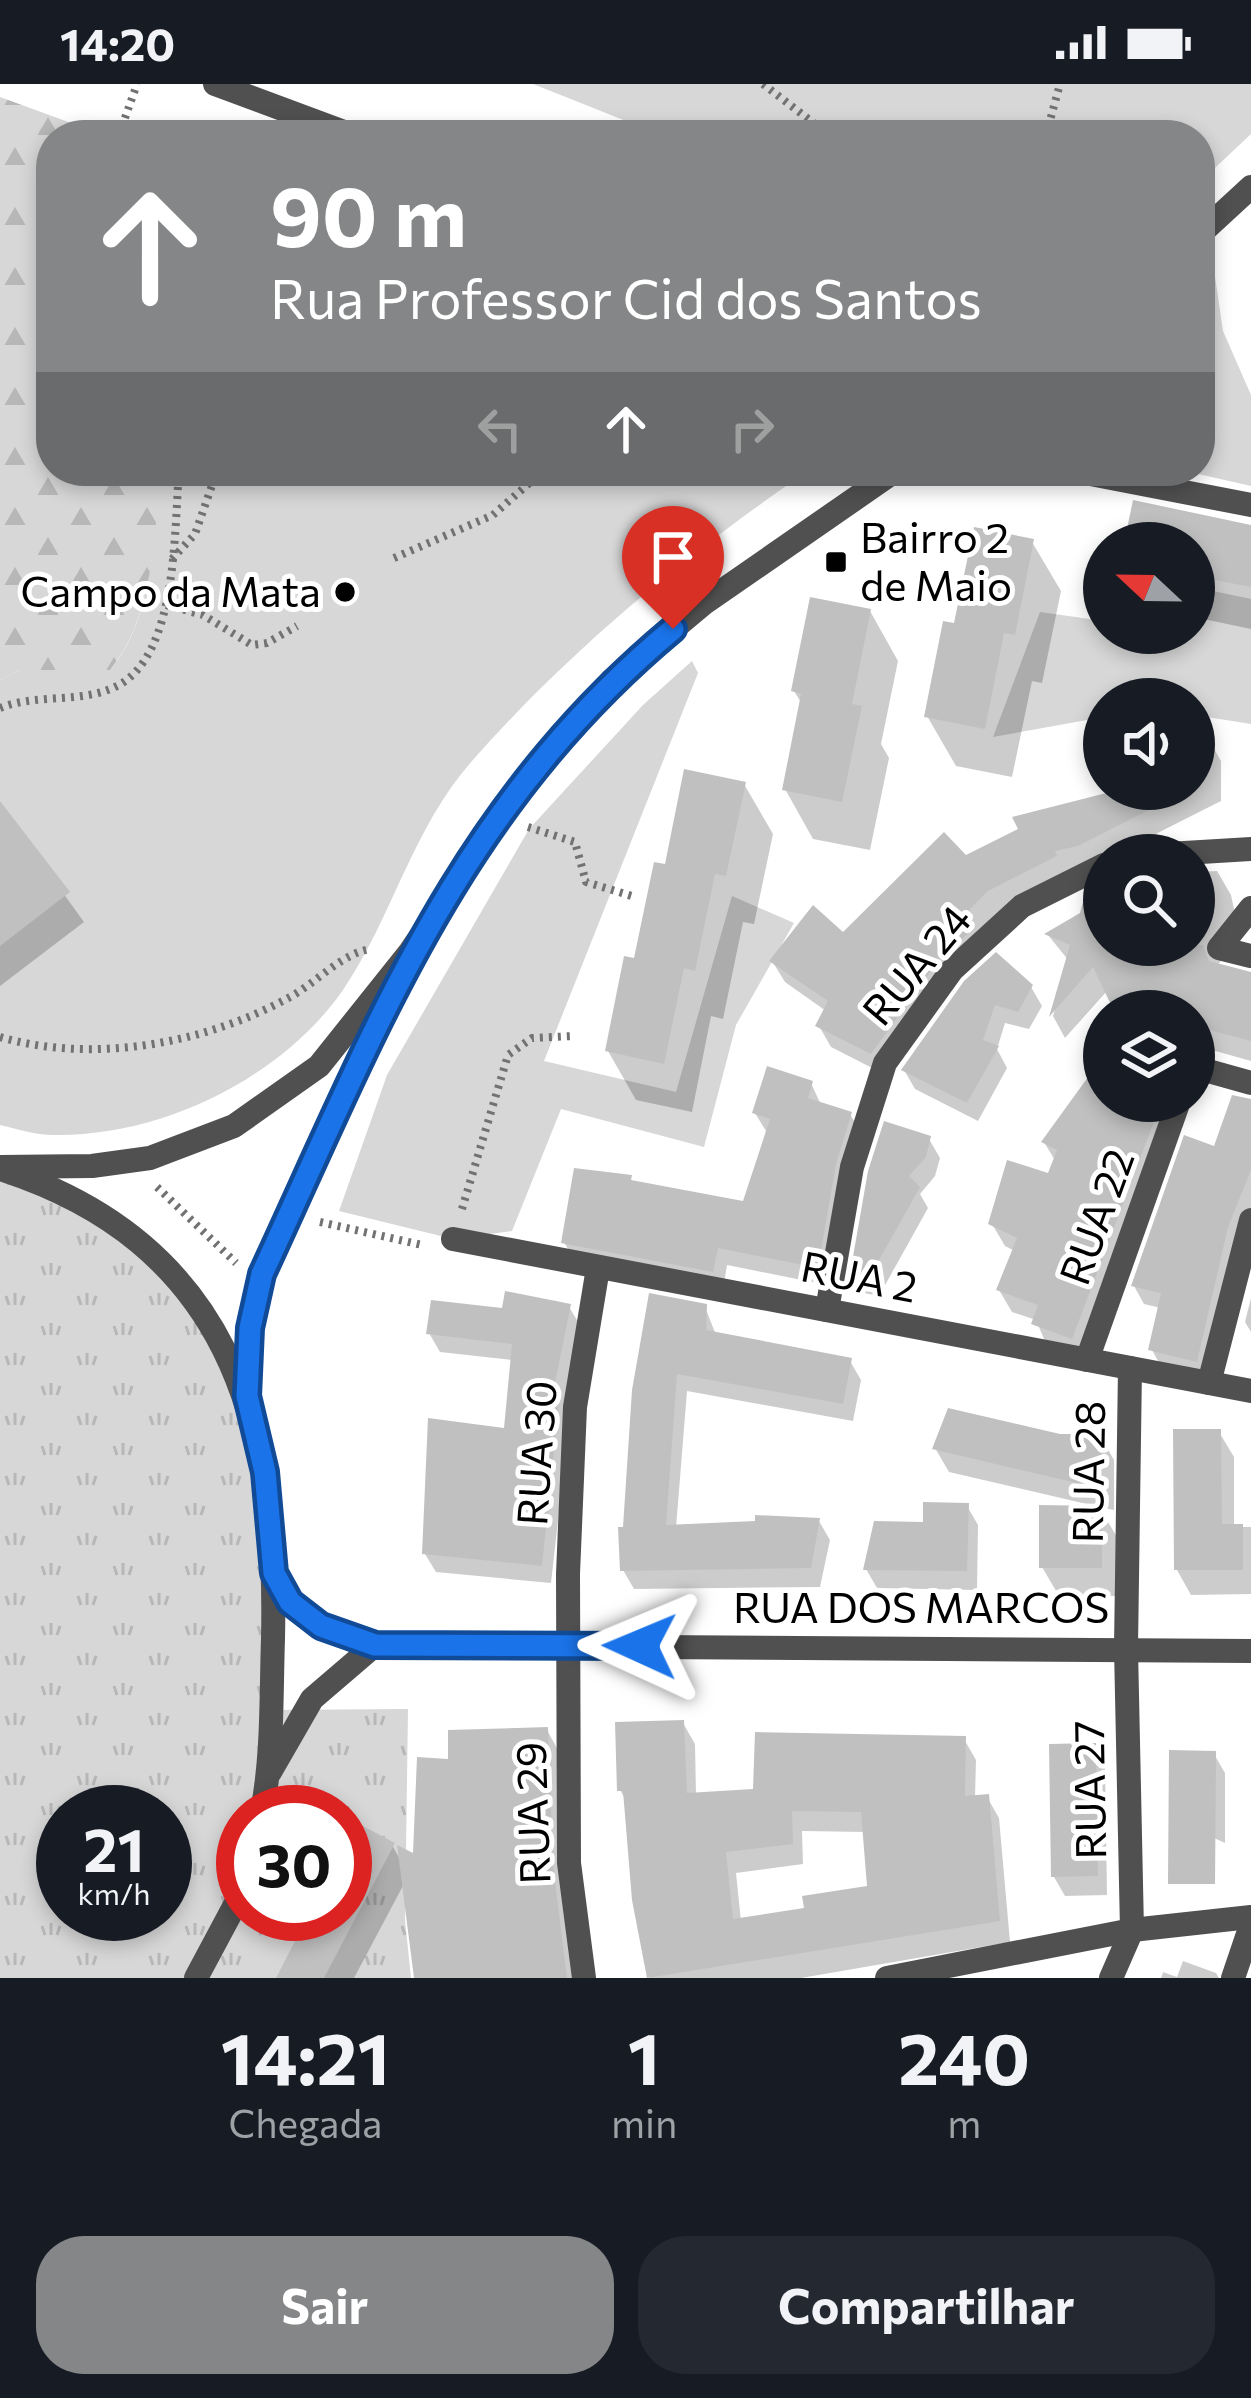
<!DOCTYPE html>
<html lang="pt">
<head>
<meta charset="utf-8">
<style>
  body { margin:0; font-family:Commissioner,sans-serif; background:#242831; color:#f1f3f6; height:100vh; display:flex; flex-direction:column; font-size:45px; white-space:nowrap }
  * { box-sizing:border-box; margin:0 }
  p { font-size:39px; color:#9ea1a6 }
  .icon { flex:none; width:66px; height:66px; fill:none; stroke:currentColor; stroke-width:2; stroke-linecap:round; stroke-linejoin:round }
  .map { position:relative; height:1894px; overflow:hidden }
  .sheet { display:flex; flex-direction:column; background:#171b24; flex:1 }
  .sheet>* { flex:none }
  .hud { position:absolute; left:36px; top:36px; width:1179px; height:366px; border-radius:48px; box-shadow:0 6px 18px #0003; background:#858687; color:#fff; overflow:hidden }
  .needle { width:78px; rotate:292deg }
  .buttons { position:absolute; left:1083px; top:438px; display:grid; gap:24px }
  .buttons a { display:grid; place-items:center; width:132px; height:132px; border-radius:50%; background:#171b24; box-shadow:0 6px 18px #0003; font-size:60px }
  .speed { position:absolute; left:36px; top:1701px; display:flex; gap:24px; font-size:60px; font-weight:700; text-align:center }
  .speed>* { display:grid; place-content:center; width:156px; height:156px; border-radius:50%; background:#171b24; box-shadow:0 6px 18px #0003; line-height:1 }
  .speed small { font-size:30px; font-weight:400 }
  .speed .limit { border:18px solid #d22; background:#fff; color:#111 }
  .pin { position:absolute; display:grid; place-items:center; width:102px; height:102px; color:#fff; margin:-123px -51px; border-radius:50% 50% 50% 0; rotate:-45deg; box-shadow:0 0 12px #0007 }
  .pin .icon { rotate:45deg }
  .me { position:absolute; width:132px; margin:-66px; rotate:271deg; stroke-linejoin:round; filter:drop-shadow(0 0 9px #0008) }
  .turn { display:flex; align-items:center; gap:42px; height:252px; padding:0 36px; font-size:54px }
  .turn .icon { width:156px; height:156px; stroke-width:2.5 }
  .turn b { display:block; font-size:84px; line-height:102px }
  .lanes { display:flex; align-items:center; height:114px; padding:0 36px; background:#0003; justify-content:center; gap:60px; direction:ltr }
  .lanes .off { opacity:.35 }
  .eta { display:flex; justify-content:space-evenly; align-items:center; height:204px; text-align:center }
  .eta b { font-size:72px; font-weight:700; line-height:84px }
  .button { display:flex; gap:24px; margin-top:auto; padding:24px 36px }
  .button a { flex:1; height:138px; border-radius:48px; background:#858687; color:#fff; font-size:48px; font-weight:700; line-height:138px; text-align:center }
  .button a+a { background:#242831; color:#f1f3f6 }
  .status { display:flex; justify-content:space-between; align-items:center; height:84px; padding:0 60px; background:#171b24; direction:ltr }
  .status svg { height:33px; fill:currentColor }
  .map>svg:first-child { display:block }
  .green { fill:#d7d7d7 }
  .forest { fill:url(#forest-firs) }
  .park { fill:url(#park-tufts); fill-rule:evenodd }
  .shadow { fill:#0003; fill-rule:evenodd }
  .building { fill:#c0c0c0; fill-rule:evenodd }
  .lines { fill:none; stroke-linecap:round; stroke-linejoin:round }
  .path { stroke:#727272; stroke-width:8; stroke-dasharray:3 6; stroke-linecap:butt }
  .minor { stroke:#505050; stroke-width:24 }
  .tertiary { stroke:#505050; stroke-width:24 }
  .route-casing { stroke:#114b97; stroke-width:30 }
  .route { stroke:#1a73e8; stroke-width:21 }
  .poi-dot { fill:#000; stroke:#fff; stroke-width:4.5 }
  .labels { text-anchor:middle; stroke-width:10; stroke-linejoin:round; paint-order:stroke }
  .poi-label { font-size:42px; fill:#000; stroke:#fff; text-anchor:start }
  .street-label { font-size:42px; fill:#000; stroke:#fff }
</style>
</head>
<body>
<div class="status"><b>14:20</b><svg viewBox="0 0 49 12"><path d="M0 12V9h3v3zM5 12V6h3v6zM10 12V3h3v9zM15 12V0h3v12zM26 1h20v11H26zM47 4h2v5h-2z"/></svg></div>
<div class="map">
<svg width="1251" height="1894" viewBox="0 0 1251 1894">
  <defs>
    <pattern id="forest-firs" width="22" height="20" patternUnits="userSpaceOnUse" patternTransform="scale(3)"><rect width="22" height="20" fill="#d7d7d7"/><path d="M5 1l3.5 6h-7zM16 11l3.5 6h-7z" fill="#b7b7b7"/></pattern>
    <pattern id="park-tufts" width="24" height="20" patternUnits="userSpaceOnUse" patternTransform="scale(3)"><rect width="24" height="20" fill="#d7d7d7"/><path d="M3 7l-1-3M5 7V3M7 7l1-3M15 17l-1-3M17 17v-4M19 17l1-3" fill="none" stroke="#b7b7b7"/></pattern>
  </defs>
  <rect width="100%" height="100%" fill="#fff"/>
  <g class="green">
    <polygon points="533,0 1251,0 1251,50 1200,98 1200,51 661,51"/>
    <polygon points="1214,186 1223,247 1251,311 1251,402 1185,387 1200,387 1200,198"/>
    <path d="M160 387H808C687 469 569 567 472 677 413 743 392 834 343 906 281 995 160 1053 53 1051 36 1051 17 1045 0 1041V596L20 586H110C154 534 153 453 160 387Z"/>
    <polygon points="1194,503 1251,515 1251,640 1194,631 1194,615 1104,615 1104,633 993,653 1040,528 1097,536 1104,513 1104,549 1194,549"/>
    <polygon points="692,577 698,589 544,977 676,1008 732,812 794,839 736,941 704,1063 561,1025 512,1147 453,1155 339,1127 387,991 529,745 643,621"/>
  </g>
  <path class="forest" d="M0 13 104 51H51V387H160C155 452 153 534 110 586H20L0 596Z"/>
  <path class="park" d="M0 1086 137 1150 217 1246 264 1390 266 1626 408 1625 405 1836 411 1894H0ZM63 1728H165V1830H63ZM243 1728H345V1830H243Z"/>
  <g class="shadow">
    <polygon points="1251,444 1251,545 1194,533 1194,459 1127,459"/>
    <polygon points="1032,458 1061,507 1042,599 1032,597 1012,693 956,682 927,632 956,543"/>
    <polygon points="870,527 898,577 881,660 889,674 870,766 813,755 785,705 802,620 794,607"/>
    <polygon points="1194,650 1197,656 1209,656 1221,677 1221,717 1114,771 1104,771 1000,829 884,990 831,963 819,942 826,927 785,898 772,877 843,852 965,775 1135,705 1194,705"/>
    <polygon points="744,700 773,750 754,840 743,838 723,935 711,932 692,1028 636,1016 608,967 667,784"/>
    <polygon points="0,722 84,838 0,902"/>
    <polygon points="1217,787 1231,811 1240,853 1216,883 1251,912 1251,977 1194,961 1194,927 1117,927 1107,907 1065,954 1053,932 1069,877 1048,851 1104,819 1104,861 1194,861 1194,788"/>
    <polygon points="967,899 1031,903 1042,922 1029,945 1005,939 997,965 1007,984 978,1037 915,1005 904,986"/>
    <polygon points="811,999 821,1021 850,1030 861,1049 827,1201 727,1181 723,1205 575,1177 564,1158 630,1094 634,1100 745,1121 766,1047 755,1029"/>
    <polygon points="1104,1008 1104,1017 1126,1017 1156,1029 1169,1051 1085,1276 1047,1262 1036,1236 1012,1228 999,1206 1015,1167 1005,1162 992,1140 1050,1093 1056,1078 1044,1058"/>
    <polygon points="1251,1049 1251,1127 1207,1294 1162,1284 1152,1266 1161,1224 1144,1220 1134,1202 1216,1066"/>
    <polygon points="929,1055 940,1074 935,1092 920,1110 928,1124 879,1212 864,1209 853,1190"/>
    <polygon points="1251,1214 1251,1248 1245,1238"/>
    <polygon points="569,1223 580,1241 551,1499 436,1488 425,1470 507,1347 513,1276 440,1268 429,1249 504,1227"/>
    <polygon points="705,1223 716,1251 850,1277 861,1296 853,1337 687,1307 676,1444 819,1437 830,1456 820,1503 634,1505 623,1486 635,1307"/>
    <polygon points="1219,1348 1234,1373 1234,1443 1251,1443 1251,1510 1191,1511 1177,1486"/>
    <polygon points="1060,1353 1101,1353 1114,1376 1114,1426 1099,1423 1117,1453 1117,1512 1059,1512 1042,1483 1095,1422 949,1388 935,1364"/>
    <polygon points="967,1422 978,1441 977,1506 877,1504 866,1485 926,1441"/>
    <path d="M683 1639 695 1660 696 1711 756 1708 964 1655 976 1676 975 1714 987 1713 999 1734 1010 1858 801 1894H650L635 1815 627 1718 620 1706ZM802 1747 866 1748 870 1805 807 1827 741 1837 736 1789 803 1780Z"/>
    <polygon points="547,1646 559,1668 576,1894 417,1894 405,1798 354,1894 279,1894 313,1830 345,1830 345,1768 392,1761 402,1779 416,1774 451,1678"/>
    <polygon points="1094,1662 1105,1681 1107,1811 1065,1812 1054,1793"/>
    <polygon points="1214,1670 1225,1689 1225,1759 1203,1749"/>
    <polygon points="1183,1877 1216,1889 1219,1894 1161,1894 1163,1888 1177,1893"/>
  </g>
  <g class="building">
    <polygon points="1133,416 1251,441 1251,503 1194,492 1194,459 1124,459"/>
    <polygon points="974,443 1034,455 1015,551 1004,549 985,645 924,633 943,537 954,539"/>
    <polygon points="810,513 871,525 852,620 862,622 842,718 782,706 801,610 791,607"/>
    <polygon points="684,685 746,698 726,792 715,790 695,887 684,884 664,980 605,967 624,872 634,874 654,778 665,780"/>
    <polygon points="1122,705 1190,705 1078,762 1055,767 1057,772 988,807 960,835 972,846 939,876 871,970 815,942 828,917 769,877 813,821 843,848 944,748 966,771 1018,745 1012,733"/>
    <polygon points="0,717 70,808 0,862"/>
    <polygon points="1083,818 1104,861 1203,861 1209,877 1251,888 1251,957 1194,942 1194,927 1114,927 1093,883 1049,933 1070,861 1044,850 1080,829"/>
    <polygon points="996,868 1033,901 1018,928 995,921 983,956 999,962 967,1019 901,986 964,897"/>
    <polygon points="1104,971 1104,1017 1134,1017 1158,1027 1072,1255 1031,1240 1038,1221 996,1206 1017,1154 988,1140 1007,1076 1048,1089 1057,1066 1041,1058"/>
    <polygon points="767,982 813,997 808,1014 852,1028 836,1080 818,1184 718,1164 713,1188 561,1159 574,1084 632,1091 631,1096 743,1117 770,1035 752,1029"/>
    <polygon points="1232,1011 1251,1015 1251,1086 1228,1143 1197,1278 1148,1266 1161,1209 1131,1202 1184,1051 1214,1062"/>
    <polygon points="884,1037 931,1052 926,1073 909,1092 920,1103 869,1194 850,1190 868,1087"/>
    <polygon points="505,1207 571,1220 553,1308 560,1309 542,1482 422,1470 428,1334 504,1344 512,1260 426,1250 431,1216 502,1224"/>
    <polygon points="649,1209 707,1220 706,1246 852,1274 843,1320 677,1290 666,1441 755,1437 755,1431 820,1434 811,1484 620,1487 618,1443 623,1443 632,1306"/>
    <polygon points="948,1324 1060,1350 1102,1350 1102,1405 932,1365"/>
    <polygon points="1173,1345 1221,1345 1222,1440 1243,1440 1243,1486 1174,1486"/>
    <polygon points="923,1418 969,1419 967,1487 863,1486 874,1437 923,1438"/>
    <polygon points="1039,1421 1102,1422 1102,1484 1039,1484"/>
    <path d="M684 1636 687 1709 753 1705 755 1648 966 1652 965 1712 989 1710 1000 1837 647 1894 632 1816 623 1707H617L615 1638ZM792 1727 861 1728 867 1802 802 1812 804 1824 733 1835 726 1768 793 1760Z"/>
    <polygon points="548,1643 553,1781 567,1894 414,1894 397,1761 413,1769 417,1673 448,1675 448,1646"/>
    <polygon points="1096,1659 1098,1792 1051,1793 1049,1660"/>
    <polygon points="1169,1666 1216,1667 1215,1800 1168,1800"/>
    <polygon points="357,1739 395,1759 324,1894 276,1894 309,1830 345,1830 345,1762"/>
  </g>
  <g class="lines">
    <g class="path">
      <polyline points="763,0 829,51"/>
      <polyline points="119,51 137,0"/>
      <polyline points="1046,51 1060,0"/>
      <polyline points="394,474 493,431 543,387"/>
      <polyline points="172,475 195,450 217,387"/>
      <polyline points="166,521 203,531 252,561 267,559 297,542"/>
      <path d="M0 624C37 609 82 620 117 602 178 571 174 446 179 387"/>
      <polyline points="528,743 575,758 586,798 635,813"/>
      <path d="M0 953C93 980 205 960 290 913 316 899 341 870 370 865"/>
      <polyline points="157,1103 236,1179"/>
      <polyline points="462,1125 508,971 532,954 574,952"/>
      <polyline points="320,1138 422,1161"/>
    </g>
    <g class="minor">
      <polyline points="215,0 352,51"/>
      <polyline points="1200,150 1251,103"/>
      <polyline points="1075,387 1251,421"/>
      <polyline points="1151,771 1251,765"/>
      <polyline points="1251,824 1219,864 1251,872"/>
      <polyline points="1194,983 1251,999"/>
      <polyline points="0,1083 92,1082 150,1074 234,1042 319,982 410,868 533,686 612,596 703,520 895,387"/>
      <polyline points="453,1155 1251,1307"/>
      <polyline points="827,1226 852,1083 885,979 952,886 1022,822 1104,781"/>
      <polyline points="1087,1276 1179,1017"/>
      <polyline points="1209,1299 1251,1136"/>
      <polyline points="247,1312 250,1244 262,1190 394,903"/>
      <path d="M274 1489C296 1534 330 1547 375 1561L1251 1567"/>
      <polyline points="270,1688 312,1615 375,1561"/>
      <polyline points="584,1894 569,1779 568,1490 575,1323 598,1184"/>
      <polyline points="887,1894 1132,1846 1251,1833"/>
      <polyline points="1111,1894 1132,1846 1126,1564 1130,1284"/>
      <polyline points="1233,1894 1251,1841"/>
    </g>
    <g class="tertiary">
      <path d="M0 1085C227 1158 278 1335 273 1555 271 1613 273 1671 262 1728"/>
      <polyline points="196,1894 243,1806"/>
    </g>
  </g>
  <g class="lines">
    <defs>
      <path id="route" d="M640 1562 375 1561 321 1542 290 1518 274 1489 265 1388 247 1312 250 1244 262 1190C376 944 457 725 673 545"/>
    </defs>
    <use href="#route" class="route-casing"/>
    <use href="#route" class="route"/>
  </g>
  <g class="poi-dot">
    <rect x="824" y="466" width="24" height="24" rx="6"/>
    <circle cx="345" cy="508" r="12"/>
  </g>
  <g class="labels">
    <g class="poi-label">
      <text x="860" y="469">Bairro 2<tspan x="860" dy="48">de Maio</tspan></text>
      <text x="321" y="523" text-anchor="end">Campo da Mata</text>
    </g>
    <g class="street-label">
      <text transform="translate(917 881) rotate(-50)" y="15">RUA 24</text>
      <text transform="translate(1097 1133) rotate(-70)" y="15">RUA 22</text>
      <text transform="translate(859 1193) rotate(11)" y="15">RUA 2</text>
      <text transform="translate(537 1369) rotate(-86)" y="15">RUA 30</text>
      <text transform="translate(1089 1388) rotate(-89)" y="15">RUA 28</text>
      <text x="921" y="1539">RUA DOS MARCOS</text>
      <text transform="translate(1090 1706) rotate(-91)" y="15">RUA 27</text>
      <text transform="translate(533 1729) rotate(-92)" y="15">RUA 29</text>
    </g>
  </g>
</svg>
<div class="buttons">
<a><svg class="needle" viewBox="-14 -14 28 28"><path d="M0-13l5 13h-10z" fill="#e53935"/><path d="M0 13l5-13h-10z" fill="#9ea1a6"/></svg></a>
<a><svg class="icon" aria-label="sound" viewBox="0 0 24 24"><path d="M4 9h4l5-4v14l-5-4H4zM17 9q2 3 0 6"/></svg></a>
<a><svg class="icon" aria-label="search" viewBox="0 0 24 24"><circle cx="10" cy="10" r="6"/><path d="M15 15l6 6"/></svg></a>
<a><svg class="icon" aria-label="layers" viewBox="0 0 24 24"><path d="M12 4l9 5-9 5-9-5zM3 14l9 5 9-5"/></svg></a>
</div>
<div class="speed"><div>21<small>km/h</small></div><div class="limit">30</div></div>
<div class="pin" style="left:673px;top:545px;background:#d93025"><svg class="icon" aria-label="arrive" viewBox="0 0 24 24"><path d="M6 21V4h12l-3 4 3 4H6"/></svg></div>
<svg class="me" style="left:640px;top:1562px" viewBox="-20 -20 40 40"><path d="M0-17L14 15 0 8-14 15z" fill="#1a73e8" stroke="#fff" stroke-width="4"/></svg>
<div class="hud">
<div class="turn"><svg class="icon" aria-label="ahead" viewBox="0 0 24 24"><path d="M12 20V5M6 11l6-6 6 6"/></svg><div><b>90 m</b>Rua Professor Cid dos Santos</div></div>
<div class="lanes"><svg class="icon off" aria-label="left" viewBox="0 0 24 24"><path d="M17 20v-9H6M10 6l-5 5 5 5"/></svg><svg class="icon" aria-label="ahead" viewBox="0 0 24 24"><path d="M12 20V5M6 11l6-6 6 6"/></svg><svg class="icon off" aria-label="right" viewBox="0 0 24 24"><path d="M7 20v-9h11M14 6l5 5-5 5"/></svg></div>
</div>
</div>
<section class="sheet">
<div class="eta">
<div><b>14:21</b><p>Chegada</p></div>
<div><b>1</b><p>min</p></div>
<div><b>240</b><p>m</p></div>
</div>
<div class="button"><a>Sair</a><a>Compartilhar</a></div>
</section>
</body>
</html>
